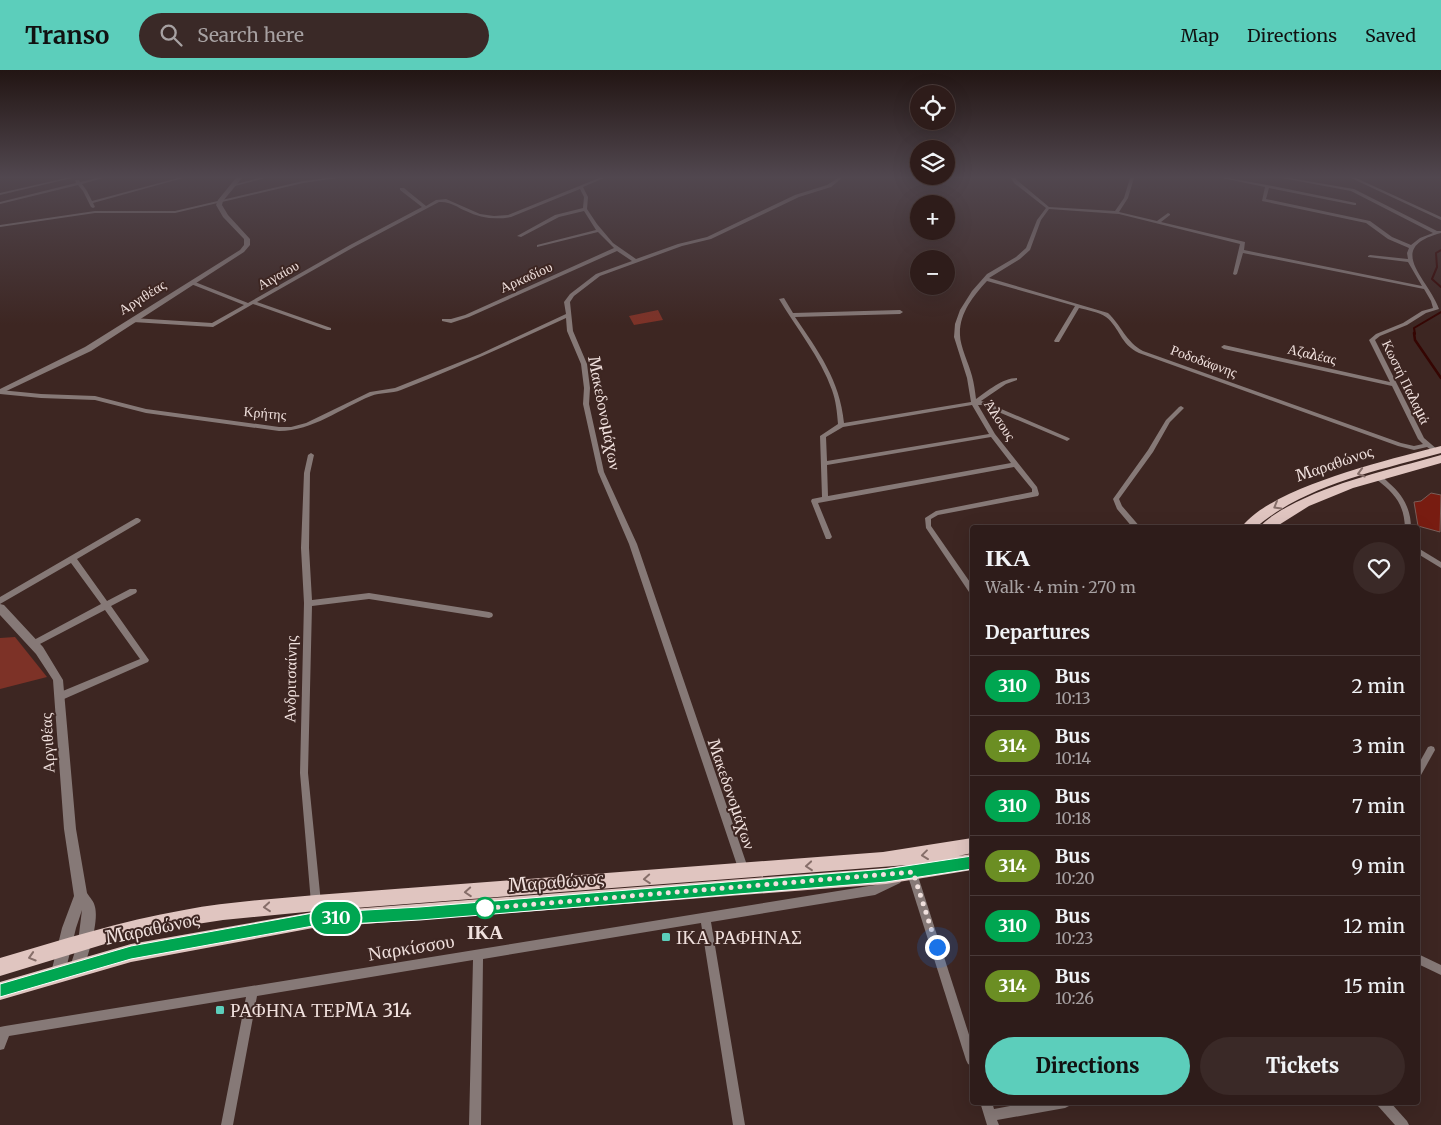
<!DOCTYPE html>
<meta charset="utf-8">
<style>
:root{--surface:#2e1c1a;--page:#3a2927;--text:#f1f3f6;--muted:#a7a1a2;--line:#493a39;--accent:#5ccebb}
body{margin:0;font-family:Merriweather,serif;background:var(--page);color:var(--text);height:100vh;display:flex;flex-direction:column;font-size:19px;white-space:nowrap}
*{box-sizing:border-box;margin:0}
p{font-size:16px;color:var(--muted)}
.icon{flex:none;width:28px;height:28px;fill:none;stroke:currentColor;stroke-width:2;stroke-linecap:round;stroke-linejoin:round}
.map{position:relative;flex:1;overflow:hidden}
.sheet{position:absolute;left:970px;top:455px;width:450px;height:580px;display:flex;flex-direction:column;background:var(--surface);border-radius:5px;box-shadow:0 5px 20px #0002,0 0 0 1px var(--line)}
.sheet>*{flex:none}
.badge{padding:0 10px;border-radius:16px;font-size:18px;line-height:32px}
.fabs{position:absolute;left:910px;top:15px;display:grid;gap:10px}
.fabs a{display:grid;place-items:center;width:45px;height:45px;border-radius:50%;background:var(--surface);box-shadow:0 5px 20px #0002,0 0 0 1px var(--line);font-size:25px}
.you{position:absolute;width:25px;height:25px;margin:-12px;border:4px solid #fff;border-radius:50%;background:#1a73e8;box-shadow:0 0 0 8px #1a73e833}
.map>.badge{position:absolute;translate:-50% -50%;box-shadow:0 0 0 2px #fff}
h2{padding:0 15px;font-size:19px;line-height:45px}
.round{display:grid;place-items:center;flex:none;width:52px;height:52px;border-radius:26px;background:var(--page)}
.overview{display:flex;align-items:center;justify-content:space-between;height:85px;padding:0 15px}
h1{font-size:24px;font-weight:800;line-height:38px}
.action{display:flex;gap:10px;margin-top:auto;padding:10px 15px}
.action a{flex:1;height:58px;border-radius:30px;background:var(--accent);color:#111;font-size:20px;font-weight:800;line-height:58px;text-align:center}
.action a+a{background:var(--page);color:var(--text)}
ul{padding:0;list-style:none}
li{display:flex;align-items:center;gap:15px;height:60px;padding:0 15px;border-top:1px solid var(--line)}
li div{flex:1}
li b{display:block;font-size:19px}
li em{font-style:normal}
li .badge{min-width:55px;font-weight:700;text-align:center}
header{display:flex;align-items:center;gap:30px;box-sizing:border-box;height:70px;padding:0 25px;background:var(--accent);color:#111}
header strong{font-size:24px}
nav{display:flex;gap:28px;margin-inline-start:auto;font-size:18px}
.search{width:350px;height:45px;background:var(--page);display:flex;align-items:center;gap:12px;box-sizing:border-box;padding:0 18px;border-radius:28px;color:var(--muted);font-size:19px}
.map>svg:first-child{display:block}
.green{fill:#7d3227}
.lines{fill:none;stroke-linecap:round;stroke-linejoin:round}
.stream-far1{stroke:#350502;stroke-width:2}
.stream{stroke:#350502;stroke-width:2.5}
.building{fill:#781c11;stroke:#795e59}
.minor{fill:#867977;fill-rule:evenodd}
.tertiary{fill:#867977;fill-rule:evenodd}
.primary{fill:#e0c5c0;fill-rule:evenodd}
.oneway{stroke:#866e69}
.line{fill:#00a651;stroke:#fff}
.walk{stroke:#f0e0dd;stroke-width:5;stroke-dasharray:0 9}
.stop-dot{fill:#fff;stroke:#00a651;stroke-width:2.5}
.poi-dot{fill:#5ccebb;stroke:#3d2622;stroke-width:2}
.labels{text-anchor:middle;stroke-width:4;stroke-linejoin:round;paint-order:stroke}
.far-street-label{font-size:14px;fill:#f0e0dd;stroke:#3d2622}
.street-label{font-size:16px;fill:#f0e0dd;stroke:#3d2622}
.near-street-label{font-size:19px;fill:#f0e0dd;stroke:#3d2622}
.near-stop-label{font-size:19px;font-weight:bold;fill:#f0e0dd;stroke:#3d2622}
.near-poi-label{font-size:19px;fill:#f0e0dd;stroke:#3d2622;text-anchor:start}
</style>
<header>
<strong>Transo</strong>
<div class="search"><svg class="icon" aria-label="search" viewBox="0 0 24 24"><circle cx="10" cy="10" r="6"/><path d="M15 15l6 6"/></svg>Search here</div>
<nav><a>Map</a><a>Directions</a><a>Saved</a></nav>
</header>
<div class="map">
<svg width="1441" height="1055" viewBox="0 0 1441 1055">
<rect width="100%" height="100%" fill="#3d2622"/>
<g class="green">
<polygon points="658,240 663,250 634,255 629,246"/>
<polygon points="15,567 47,607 0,619 0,568"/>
</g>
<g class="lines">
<g class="stream-far1">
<polyline points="1441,180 1436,183 1437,197 1432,209 1441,217"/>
<polyline points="1415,264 1414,258 1441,242"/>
</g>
<polyline class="stream" points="1414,263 1415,270 1441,308"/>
</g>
<polygon class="building" points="1431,423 1441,425 1440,462 1418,456 1414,432 1421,431"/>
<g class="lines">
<g class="minor">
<polygon points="66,108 72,108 0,125 0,123"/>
<polygon points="97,108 103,108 82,114 87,121 92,131 178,108 183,108 93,133 95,137 93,138 91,137 83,121 78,115 0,134 0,132 76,113 75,110 79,110 80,112"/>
<polygon points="259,108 265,108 231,117 229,116"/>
<polygon points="328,108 337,108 303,113 175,143 95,143 0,157 0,155 95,141 175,141 303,111"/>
<path d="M599,108H604L583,117L588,127L587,139L597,154L613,173L636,189L678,174L707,167L795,125L827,115L838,108H842L831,117L799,127L711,169L682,176L600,206L574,226L570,232L573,261L587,294L590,318L589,334L604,402L637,474L749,801L747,804L744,806L741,804L739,801L629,474L598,402L583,334L584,318L581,294L567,261L566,248C512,273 457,298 401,320C392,324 380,322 371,326C341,338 313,361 279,361L146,343L95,330L41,328L0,324V320L41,324L95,326L146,339L279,357H291L306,353L370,322L395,318L480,284L566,244L564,232L570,224L596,204L632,191L617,181L469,247L451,253L442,251V249H451L465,245L614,178L598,162L537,177V175L596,160L584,141L559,147L521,167L517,166L555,145L583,138L584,127L580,119L511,147C495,150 480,148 466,141C457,137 450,131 439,132L354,177L257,232L331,258V260H327L253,234L213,257L133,252L130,250L133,248L212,253L244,235L191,214V212H195L248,233L350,175L422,137L400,120V118H404L426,136L436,130L446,129L480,144L494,146L508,145Z"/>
<path d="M1011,108H1015L1018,111L1049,137L1115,141L1124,128L1130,108H1134L1128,128L1119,142L1157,151L1168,143L1170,144V145L1161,152L1245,172L1244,180L1422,216L1408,192L1368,187V186L1370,185L1408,189L1407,183L1409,178L1388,169L1366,153L1262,131L1265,117L1222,108H1228L1267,115L1356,133V135H1354L1269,118L1266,129L1370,151L1392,167L1411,175L1420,168L1433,163L1351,121L1282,108H1289L1354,119L1437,161H1441V163C1384,178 1428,208 1439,239L1426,243L1407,255L1380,266L1375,270L1424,368L1438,380V382H1434L1427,377L1414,380L1398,376L1139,283C1120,274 1120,258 1106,247C1099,242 1087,240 1079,238L1059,272H1055L1054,271L1075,236L987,211C973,226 959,244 960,265C960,276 969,294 972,306C974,313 975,321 976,329C988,321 1002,308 1017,308V310L1006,314L981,331L985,332L1069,368L1070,369L1067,371L1065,370L982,335H978L995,364L1037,417L1039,424L1038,426L938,445L931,449V456L972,515V523L969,522L926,458L925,448L936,441L1032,422V419L1014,397L818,433L832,467L830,469H826L811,431L812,429L822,427L820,366L838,354C837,342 836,331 832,320C820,287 797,259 779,229L784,228L793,243L900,240L903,242L900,244L795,247C818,281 840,310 844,353L971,332L967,308L954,267L955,254L960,240L972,221L987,204L1016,187L1026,178L1037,150L1046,138L1014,113ZM1049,139L1119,144L1240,174L1233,204L1235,205L1237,204L1243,183L1424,219L1431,231L1433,238L1422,241L1403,253L1376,264L1369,270L1390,312L1224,275L1221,277L1224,279L1392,316L1418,369L1423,374L1414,376L1401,373L1143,281C1126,272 1121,255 1108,243L989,208L1020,189L1030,180L1041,150ZM972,335L989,364L827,391L826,367L843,357ZM991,367L1011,393L828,426L827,395Z"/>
<polygon points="1351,108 1356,108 1441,147 1441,150"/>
<polygon points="1181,336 1184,338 1170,352 1153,382 1119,429 1122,436 1141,458 1133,458 1117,439 1113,429 1148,380 1166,350 1179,337"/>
<polygon points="311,383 314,385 310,403 309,478 312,530 369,523 489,542 492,543 493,545 492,547 489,548 369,529 312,536 308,703 321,833 319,836 316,838 313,836 311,833 300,703 304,533 301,478 304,403 308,385"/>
<path d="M1376,405C1381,405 1385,409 1389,413C1403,425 1411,439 1411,458H1405C1404,433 1394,423 1376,409L1375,407Z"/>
<polygon points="136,448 138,448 141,450 140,452 77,489 107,531 130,519 136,519 137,521 136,523 111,536 149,590 148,592 64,629 61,630 58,629 57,626 58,623 140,589 105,540 38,575 32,575 31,573 32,571 101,534 71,493 0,534 0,527"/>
<polygon points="1418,478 1441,492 1441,498 1418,484"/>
<polygon points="1431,676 1434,677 1435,680 1421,705 1418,706 1418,695 1428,677"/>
<polygon points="912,798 915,800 917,803 972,974 972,996 968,994 966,990 907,803 909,800"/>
<polygon points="897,805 900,807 902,810 900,813 875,825 711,852 745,1055 733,1055 701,853 483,889 481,1055 469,1055 473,890 257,926 233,1055 221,1055 246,927 9,966 4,979 0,980 0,957 5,956 875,815"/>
<polygon points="1418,884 1441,895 1441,905 1418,894"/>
<polygon points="980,1032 992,1032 994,1039 1032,1032 1071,1032 1069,1036 1065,1038 997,1050 999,1055 987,1055"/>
<polygon points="1376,1032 1390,1032 1407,1051 1409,1055 1395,1055 1378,1036"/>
</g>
<g class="tertiary">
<polygon points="236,108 242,108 223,131 222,135 228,145 250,169 250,175 244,182 91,281 0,324 0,319 85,277 240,180 244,175 244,169 223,147 216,135 218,130"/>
<path d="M0,534L4,535L43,577L63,610L76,759L87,823C90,828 94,831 95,837C99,852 88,887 82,902L77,904L72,902L70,897L78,872L82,840L76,858L65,903L63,908L58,910L53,908L51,903L62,858L74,826L64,759L53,610L36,584L0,545Z"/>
</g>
<g class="primary">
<path d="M1441,376V383C1377,401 1307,414 1255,458H1241C1270,417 1392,389 1441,376Z"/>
<path d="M1441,385V393L1353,418L1309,436L1274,458H1259C1266,449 1278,442 1287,437C1335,411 1389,400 1441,385Z"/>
<path d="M972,768V783L958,786L972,784V800L886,814L313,858L131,892L0,930V912L131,874L313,842L886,798L907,795L316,841L223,850L184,856L118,870L0,906V888C61,870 121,851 184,840C227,832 272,829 316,825L883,782Z"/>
</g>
</g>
<defs><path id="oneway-chevron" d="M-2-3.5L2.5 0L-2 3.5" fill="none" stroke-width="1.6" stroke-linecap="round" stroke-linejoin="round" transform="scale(1.25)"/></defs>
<g class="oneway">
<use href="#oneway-chevron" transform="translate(1361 403) rotate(164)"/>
<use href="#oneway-chevron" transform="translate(1277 436) rotate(150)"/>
<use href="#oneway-chevron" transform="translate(925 785) rotate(173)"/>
<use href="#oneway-chevron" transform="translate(809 796) rotate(175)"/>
<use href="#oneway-chevron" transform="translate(647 809) rotate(176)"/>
<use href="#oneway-chevron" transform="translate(468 822) rotate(176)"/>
<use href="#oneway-chevron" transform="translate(267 837) rotate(175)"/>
<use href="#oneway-chevron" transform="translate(32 887) rotate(163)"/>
</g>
<linearGradient id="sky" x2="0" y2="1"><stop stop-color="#221513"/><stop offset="0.42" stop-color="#51474f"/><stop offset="1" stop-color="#51474f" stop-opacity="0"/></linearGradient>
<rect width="1441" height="255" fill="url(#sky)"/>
<polygon class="line" points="972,786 977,788 979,792 977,797 972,799 886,812 420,850 313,856 131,889 0,927 0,914 131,876 313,843 420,837 886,799"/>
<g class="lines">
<polyline class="walk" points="485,838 478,839 913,802 937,877"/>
</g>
<circle class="stop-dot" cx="485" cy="838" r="10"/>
<g class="poi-dot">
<rect x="661" y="862" width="10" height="10" rx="2.5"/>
<rect x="215" y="935" width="10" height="10" rx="2.5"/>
</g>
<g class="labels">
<g class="far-street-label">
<text transform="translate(278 205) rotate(-29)" y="5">Αιγαίου</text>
<text transform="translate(526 207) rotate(-24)" y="5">Αρκαδίου</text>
<text transform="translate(142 227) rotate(-32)" y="5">Αργιθέας</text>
<text transform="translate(1312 284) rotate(13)" y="5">Αζαλέας</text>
<text transform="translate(1204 291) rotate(20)" y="5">Ροδοδάφνης</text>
<text transform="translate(1406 312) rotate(64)" y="5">Κωστή Παλαμά</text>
<text transform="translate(265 343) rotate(5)" y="5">Κρήτης</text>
<text transform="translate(1000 350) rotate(57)" y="5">Άλσους</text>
</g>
<g class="street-label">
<text transform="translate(605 343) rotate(79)" y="6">Μακεδονομάχων</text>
<text transform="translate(1334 393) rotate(-19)" y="6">Μαραθώνος</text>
<text transform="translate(290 609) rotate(-89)" y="6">Ανδριτσαίνης</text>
<text transform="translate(47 673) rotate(-93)" y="6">Αργιθέας</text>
<text transform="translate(732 724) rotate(71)" y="6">Μακεδονομάχων</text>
</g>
<g class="near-street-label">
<text transform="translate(556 811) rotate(-5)" y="7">Μαραθώνος</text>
<text transform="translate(152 858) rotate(-12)" y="7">Μαραθώνος</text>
<text transform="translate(411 877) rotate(-9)" y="7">Ναρκίσσου</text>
</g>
<g class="near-stop-label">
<text x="485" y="869">ΙΚΑ</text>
</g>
<g class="near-poi-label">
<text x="676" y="874">ΙΚΑ ΡΑΦΗΝΑΣ</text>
<text x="230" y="947">ΡΑΦΗΝΑ ΤΕΡΜΑ 314</text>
</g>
</g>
</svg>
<div class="fabs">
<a><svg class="icon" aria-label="locate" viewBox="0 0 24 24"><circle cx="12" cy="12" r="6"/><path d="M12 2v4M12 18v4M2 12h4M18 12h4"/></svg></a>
<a><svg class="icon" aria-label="layers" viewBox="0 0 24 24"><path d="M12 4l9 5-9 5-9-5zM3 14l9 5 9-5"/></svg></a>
<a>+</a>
<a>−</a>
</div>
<div class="you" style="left:937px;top:877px"></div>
<b class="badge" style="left:336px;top:848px;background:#00a651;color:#fff">310</b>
<section class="sheet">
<div class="overview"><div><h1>ΙΚΑ</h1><p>Walk · 4 min · 270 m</p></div><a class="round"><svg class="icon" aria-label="heart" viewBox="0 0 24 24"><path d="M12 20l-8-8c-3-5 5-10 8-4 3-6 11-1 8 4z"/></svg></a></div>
<h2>Departures</h2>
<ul>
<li><span class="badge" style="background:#00a651;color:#fff">310</span><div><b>Bus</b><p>10:13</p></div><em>2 min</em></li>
<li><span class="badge" style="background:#6b8e23;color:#fff">314</span><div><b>Bus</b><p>10:14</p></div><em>3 min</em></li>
<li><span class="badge" style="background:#00a651;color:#fff">310</span><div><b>Bus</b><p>10:18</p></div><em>7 min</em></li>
<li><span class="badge" style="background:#6b8e23;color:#fff">314</span><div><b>Bus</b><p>10:20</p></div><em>9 min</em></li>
<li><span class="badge" style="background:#00a651;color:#fff">310</span><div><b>Bus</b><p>10:23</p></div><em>12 min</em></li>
<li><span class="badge" style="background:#6b8e23;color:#fff">314</span><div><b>Bus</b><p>10:26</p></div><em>15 min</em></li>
</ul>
<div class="action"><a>Directions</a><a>Tickets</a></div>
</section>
</div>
